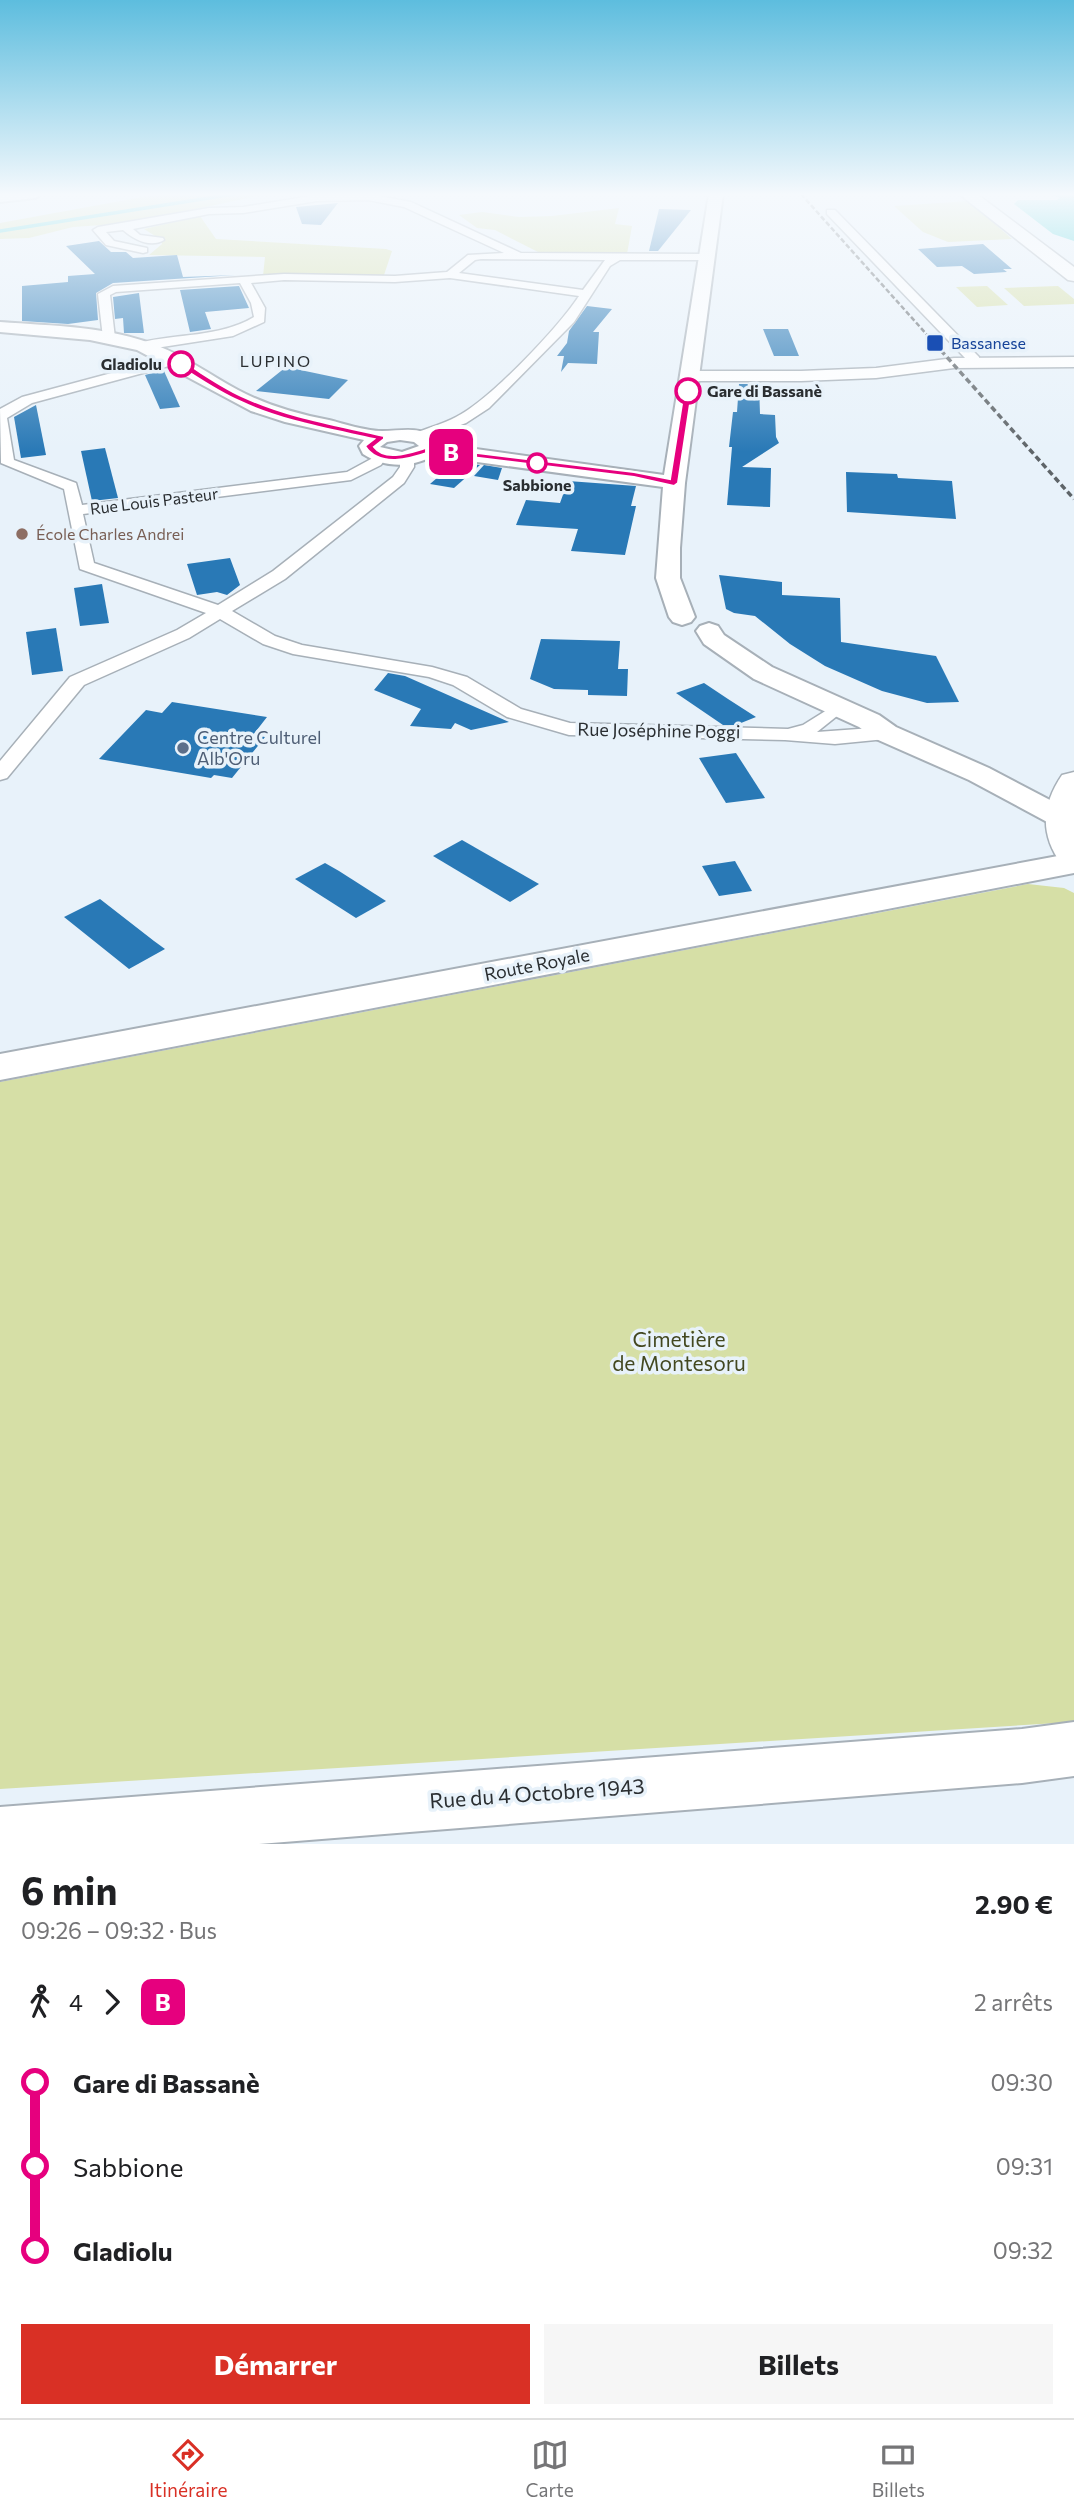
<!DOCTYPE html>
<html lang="fr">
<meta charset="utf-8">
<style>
:root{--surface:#fff;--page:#f6f6f6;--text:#202124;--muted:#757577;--line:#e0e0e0;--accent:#d93025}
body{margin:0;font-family:Commissioner,sans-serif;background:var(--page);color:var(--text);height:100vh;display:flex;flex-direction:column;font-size:26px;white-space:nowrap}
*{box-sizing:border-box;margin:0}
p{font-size:23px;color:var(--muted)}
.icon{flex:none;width:38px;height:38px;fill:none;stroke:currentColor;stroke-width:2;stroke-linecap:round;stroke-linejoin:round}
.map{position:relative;height:1844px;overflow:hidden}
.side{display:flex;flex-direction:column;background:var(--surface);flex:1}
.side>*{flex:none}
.badge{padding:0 14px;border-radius:10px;font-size:24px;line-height:46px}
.map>.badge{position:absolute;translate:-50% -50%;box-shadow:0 0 0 4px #fff}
.legs{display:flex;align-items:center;gap:10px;height:77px;padding:0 21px;font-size:23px}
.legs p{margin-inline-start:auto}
.overview{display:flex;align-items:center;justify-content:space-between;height:119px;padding:0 21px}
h1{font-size:38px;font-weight:700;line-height:52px}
.primary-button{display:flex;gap:14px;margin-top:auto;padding:14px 21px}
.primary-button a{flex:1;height:80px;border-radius:0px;background:var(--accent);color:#fff;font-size:28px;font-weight:700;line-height:80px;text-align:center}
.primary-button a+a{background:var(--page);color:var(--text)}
ul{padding:0 21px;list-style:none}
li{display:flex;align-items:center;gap:24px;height:84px;font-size:26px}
li i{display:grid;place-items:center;width:10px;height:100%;margin:0 9px;background:currentColor}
li i::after{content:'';width:18px;height:18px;margin:-9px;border:5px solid;border-radius:50%;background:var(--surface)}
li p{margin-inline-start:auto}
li:first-child i{background:linear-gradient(#0000 50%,currentColor 0)}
li:last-child i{background:linear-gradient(currentColor 50%,#0000 0)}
.menu{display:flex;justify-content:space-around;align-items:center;height:98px;border-top:2px solid var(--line);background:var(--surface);font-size:19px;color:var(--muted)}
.menu a{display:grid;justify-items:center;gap:4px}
.menu .selected{color:var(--accent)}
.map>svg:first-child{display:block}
.green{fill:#d6dfa6}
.water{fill:#2ecbcf}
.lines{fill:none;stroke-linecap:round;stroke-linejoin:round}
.stream{stroke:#2ecbcf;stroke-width:3.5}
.building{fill:#2979b6}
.minor-casing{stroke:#a7b0b8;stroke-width:3}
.tertiary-casing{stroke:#a7b0b8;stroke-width:3}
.secondary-casing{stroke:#a7b0b8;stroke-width:4}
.primary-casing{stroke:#a7b0b8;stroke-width:3}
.minor{fill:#fff;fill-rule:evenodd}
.tertiary{fill:#fff;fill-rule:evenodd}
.secondary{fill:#fff;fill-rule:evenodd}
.primary{fill:#fff;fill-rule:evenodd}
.rail-far1{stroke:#5e6468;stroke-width:2.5;stroke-dasharray:5 2.5;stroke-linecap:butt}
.rail{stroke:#5e6468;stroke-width:3.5;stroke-dasharray:6 3.5;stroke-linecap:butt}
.line-1{fill:#e6007e;stroke:#fff;stroke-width:2}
.transit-dot{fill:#1a4fb4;stroke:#e8f2fa;stroke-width:2.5}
.stop-1-dot{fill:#fff;stroke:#e6007e;stroke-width:3.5}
.education-dot{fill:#8d6e63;stroke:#e8f2fa;stroke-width:2.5}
.service-dot{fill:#5c6f8a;stroke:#e8f2fa;stroke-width:2.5}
.labels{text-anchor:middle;stroke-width:7;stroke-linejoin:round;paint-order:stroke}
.far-transit-label{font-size:16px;fill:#164399;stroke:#e8f2fa;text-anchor:start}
.far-neighbourhood-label{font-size:16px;letter-spacing:2px;fill:#2a2e31;stroke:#e8f2fa}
.far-stop-label{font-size:16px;font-weight:bold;fill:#2a2e31;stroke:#e8f2fa;text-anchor:end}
.far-street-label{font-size:16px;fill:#2a2e31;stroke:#e8f2fa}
.far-education-label{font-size:16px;fill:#785e54;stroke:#e8f2fa;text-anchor:start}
.street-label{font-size:18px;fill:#2a2e31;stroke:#e8f2fa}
.service-label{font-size:18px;fill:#4e5e75;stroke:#e8f2fa;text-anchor:start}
.near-park-label{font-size:21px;fill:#434820;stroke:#e8f2fa}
.near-street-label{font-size:21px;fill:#2a2e31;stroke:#e8f2fa}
</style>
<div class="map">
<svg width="1074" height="1844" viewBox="0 0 1074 1844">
<rect width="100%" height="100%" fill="#e8f2fa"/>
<g class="green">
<polygon points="159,194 267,194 131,223 73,227 29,238 0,239 0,223"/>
<polygon points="969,201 1012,239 948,242 923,232 894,206"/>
<polygon points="619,208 615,224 632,226 627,254 540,253 495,230 477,228 459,215 482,212 519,217 552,216"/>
<polygon points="200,216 216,239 386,249 392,251 384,275 263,276 265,257 149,255 162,244 160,239 144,229"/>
<polygon points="987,286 1008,305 977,307 956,287"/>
<polygon points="1058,286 1074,299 1074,304 1024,306 1004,288"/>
<polygon points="1028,884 1064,888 1074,893 1074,1722 0,1789 0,1082"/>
</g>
<polygon class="water" points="1008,194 1074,194 1074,241 1053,234 1014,204 1018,200 1057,200 1060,198 1048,194"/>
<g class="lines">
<polyline class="stream" points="0,231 234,194"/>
</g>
<g class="building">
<polygon points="338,203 321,225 302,224 296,207"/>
<polygon points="659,209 691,210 658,251 649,251"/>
<polygon points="99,241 111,252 126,252 133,258 177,255 183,277 236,275 113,283 96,293 98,320 68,324 22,321 22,286 68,282 68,276 95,274 66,246"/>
<polygon points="983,244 1012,269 1003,269 1007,272 974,274 962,266 937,267 918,249"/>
<polygon points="239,286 249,308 205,312 211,329 190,332 180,290"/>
<polygon points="139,293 144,333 124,333 123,318 115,319 113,297"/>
<polygon points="587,306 612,309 593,332 599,332 597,364 568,363 561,372 564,356 557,356 567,343 569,331"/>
<polygon points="763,329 788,329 799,356 774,356"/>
<polygon points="286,367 348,380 329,399 256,391"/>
<polygon points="160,371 164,371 180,407 160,409 145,375"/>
<polygon points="739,384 759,384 760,414 775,415 776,437 779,443 742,467 771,468 770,507 727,505 732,447 729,447 733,412 737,412"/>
<polygon points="36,405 46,455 21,458 14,417"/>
<polygon points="105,448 118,498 92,501 81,451"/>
<polygon points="472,464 480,465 454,488 430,484 445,471"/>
<polygon points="484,465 502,468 498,480 474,476"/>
<polygon points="846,472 897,474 898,478 952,481 956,519 847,512"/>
<polygon points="568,481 636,486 631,506 636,506 625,555 571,551 578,529 516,525 526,500 560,503"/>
<polygon points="230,558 240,585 227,595 217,592 197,595 187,564"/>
<polygon points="719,575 782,582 782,595 840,598 841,642 936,656 959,702 927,703 882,691 825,666 790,644 755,616 734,613 726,609"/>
<polygon points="102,584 109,623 80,626 74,588"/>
<polygon points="56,628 63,671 32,675 26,632"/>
<polygon points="541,639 620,641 618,669 628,669 627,696 588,695 588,690 554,689 530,679"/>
<polygon points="388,673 405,676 509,722 471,730 455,723 451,729 410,726 421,709 374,690"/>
<polygon points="704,683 728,699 756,717 736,725 723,725 676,693"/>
<polygon points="172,702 267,717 253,735 265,737 232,778 214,775 211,778 99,759 146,710 162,713"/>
<polygon points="736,753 765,798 726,803 699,758"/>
<polygon points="462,840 539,884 510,902 433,856"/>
<polygon points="735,861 752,891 719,896 702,866"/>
<polygon points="325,863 339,871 386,901 356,918 295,879"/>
<polygon points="100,899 154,941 165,949 129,969 64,917"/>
</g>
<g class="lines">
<g class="minor-casing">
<g id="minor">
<path d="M368,194L411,202L521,253L708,254L713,257L708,260H620L610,266L574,322L489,408L466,423L420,440L413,436L415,433C428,428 443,424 456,417C489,401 558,328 579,296L450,278L395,282L284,280L251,283L265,308L264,322L233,336L143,350L139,349V343C177,333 219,338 254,317L251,303L240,283L116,292L110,295L115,338L109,342L103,338L98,294L113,286L284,274L395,276L447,272L468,255L504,253L404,207L368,200L317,201L243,213L209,214L133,229L140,235L163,238L164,240C151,248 134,240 123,230L106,232L114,241L147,248V252L143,253L106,245L93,230L98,227L209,208L243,207L317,195ZM481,259L605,260L583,290L459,273L475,260Z"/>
<polygon points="827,210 835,210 979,357 979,363 966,365 966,359 827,214"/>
<polygon points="175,356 180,357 180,363 32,403 7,418 14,460 76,483 82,505 347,472 371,459 375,453 380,452 387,456 381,465 351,480 83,514 94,563 218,605 273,571 393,477 400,467 400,458 407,454 414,458 414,467 404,483 285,579 232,611 275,636 302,645 432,667 467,677 521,709 570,723 788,729 803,725 827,710 837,716 817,732 886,727 896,733 886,739 835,744 785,740 569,735 507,717 453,685 429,677 293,654 263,644 220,619 189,638 84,685 7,778 0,780 0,761 70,677 177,630 206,613 80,569 64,489 1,463 0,409 22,397"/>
</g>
</g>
<g class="tertiary-casing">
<polygon id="tertiary" points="1074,357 1074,367 954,368 876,378 801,381 690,381 681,376 690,371 801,371 876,368 954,358"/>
</g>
<g class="secondary-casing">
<g id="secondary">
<polygon points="0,194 42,194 35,198 0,202"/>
<path d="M709,194H723L685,483L680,548V578L695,617L691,622L682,625L673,622L669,617L656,578L663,487L433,456C411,468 384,468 363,454L359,446L364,440L285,422L251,411L137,350L90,340L0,332V322C53,326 109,326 158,346C187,357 211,376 238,390C266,405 297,414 329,420C345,424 365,431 382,431C405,431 423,424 440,444L664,475ZM400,440L414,442L419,446L402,452L380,447L387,442Z"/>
<polygon points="709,623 718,626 724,635 772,667 879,715 896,727 989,768 1071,811 1074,819 1071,823 1060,826 1049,823 969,780 876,739 859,727 754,679 704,644 696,631 700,626"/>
<polygon points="1074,853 1074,873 0,1080 0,1054"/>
<polygon points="1074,1722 1074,1776 1022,1783 259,1844 0,1844 0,1807 1022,1729"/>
</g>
</g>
<g class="primary-casing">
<g id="primary">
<polygon points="959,194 977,194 1074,267 1074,281 1068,280"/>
<path d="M1074,772V868L1062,865C1040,835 1041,806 1062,775Z"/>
</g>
</g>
<use href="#minor" class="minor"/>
<use href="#tertiary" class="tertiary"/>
<use href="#secondary" class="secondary"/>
<use href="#primary" class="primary"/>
<polyline class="rail-far1" points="801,194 929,337"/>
<polyline class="rail" points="928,336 1074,499"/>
</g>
<linearGradient id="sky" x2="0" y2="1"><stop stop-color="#5dbdde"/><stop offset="0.43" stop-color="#f5f9fd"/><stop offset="1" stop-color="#f5f9fd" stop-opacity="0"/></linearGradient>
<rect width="1074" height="452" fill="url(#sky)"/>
<path class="line-1" d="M179,362H184C204,374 224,389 246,398C290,418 337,425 384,436V439L374,447C386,463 414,451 429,447L634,472L670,479L684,391L688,389L692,391L678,483L674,486L634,477L430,452C410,459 379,468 365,446L374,439C329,429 281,421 239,401C218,392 198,378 179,366Z"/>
<rect class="transit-dot" x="926" y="334" width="18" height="18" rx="3.5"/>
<g class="stop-1-dot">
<circle cx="181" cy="364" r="12"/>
<circle cx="688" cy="391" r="12"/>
<circle cx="537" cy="463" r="9"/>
</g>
<circle class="education-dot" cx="22" cy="534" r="7"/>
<circle class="service-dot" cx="183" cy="748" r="7"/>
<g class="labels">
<g class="far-transit-label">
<text x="951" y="349">Bassanese</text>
</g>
<g class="far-neighbourhood-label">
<text x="276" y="367">LUPINO</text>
</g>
<g class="far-stop-label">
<text x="162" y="370">Gladiolu</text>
<text x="707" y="397" text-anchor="start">Gare di Bassanè</text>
<text x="537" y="491" text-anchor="middle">Sabbione</text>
</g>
<g class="far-street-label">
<text transform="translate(154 501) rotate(-7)" y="6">Rue Louis Pasteur</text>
</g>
<g class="far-education-label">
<text x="36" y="540">École Charles Andrei</text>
</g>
<g class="street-label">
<text transform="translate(659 731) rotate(1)" y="6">Rue Joséphine Poggi</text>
<text transform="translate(537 965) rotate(-11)" y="6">Route Royale</text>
</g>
<g class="service-label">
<text x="197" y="744">Centre Culturel<tspan x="197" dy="21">Alb'Oru</tspan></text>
</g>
<g class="near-park-label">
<text x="679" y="1347">Cimetière<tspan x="679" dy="24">de Montesoru</tspan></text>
</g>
<g class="near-street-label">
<text transform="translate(537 1794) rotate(-4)" y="7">Rue du 4 Octobre 1943</text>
</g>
</g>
</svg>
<b class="badge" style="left:451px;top:452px;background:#e6007e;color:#fff">B</b>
</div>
<section class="side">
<div class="overview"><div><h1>6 min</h1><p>09:26 – 09:32 · Bus</p></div><b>2.90 €</b></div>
<div class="legs"><svg class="icon" aria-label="walk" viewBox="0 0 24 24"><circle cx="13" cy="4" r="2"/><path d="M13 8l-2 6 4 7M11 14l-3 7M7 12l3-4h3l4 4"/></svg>4<svg class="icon" aria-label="forward" viewBox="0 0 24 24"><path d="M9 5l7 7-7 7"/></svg><b class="badge" style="background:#e6007e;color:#fff">B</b><p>2 arrêts</p></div>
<ul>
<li><i style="color:#e6007e"></i><b>Gare di Bassanè</b><p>09:30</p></li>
<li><i style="color:#e6007e"></i><span>Sabbione</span><p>09:31</p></li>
<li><i style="color:#e6007e"></i><b>Gladiolu</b><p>09:32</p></li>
</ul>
<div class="primary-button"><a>Démarrer</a><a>Billets</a></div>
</section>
<nav class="menu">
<a class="selected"><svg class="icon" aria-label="directions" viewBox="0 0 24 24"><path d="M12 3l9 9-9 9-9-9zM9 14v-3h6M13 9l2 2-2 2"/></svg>Itinéraire</a>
<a><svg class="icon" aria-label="map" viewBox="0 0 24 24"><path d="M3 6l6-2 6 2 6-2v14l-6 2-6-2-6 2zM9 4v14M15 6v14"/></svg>Carte</a>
<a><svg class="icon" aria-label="tickets" viewBox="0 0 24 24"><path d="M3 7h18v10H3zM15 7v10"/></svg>Billets</a>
</nav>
